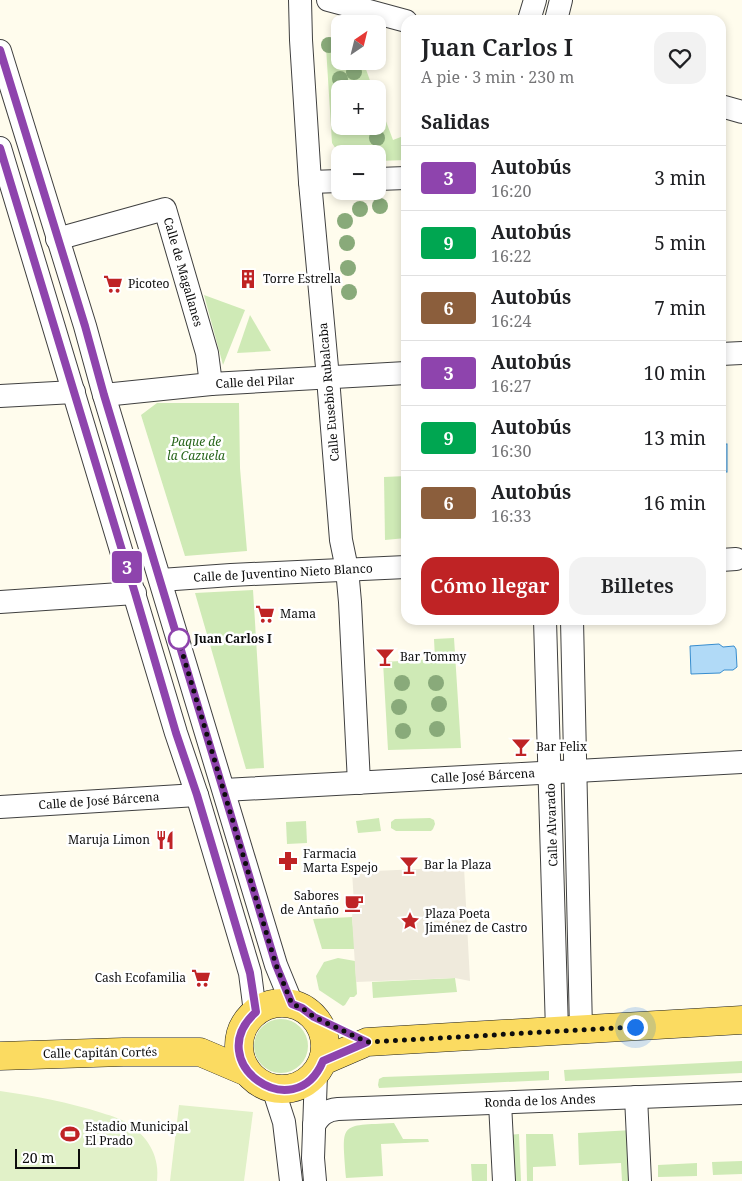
<!DOCTYPE html>
<html lang="es">
<meta charset="utf-8">
<style>
:root{--surface:#fff;--page:#f2f2f2;--text:#202124;--muted:#757577;--line:#e0e0e0;--accent:#bf2325}
body{margin:0;font-family:"Noto Serif",serif;background:var(--page);color:var(--text);height:100vh;display:flex;flex-direction:column;font-size:19px;white-space:nowrap}
*{box-sizing:border-box;margin:0}
p{font-size:16px;color:var(--muted)}
.icon{flex:none;width:28px;height:28px;fill:none;stroke:currentColor;stroke-width:2;stroke-linecap:round;stroke-linejoin:round}
.map{position:relative;flex:1;overflow:hidden}
.panel{position:absolute;left:401px;top:15px;width:325px;height:610px;display:flex;flex-direction:column;background:var(--surface);border-radius:15px;box-shadow:0 2px 8px #0003}
.panel>*{flex:none}
.badge{padding:0 10px;border-radius:4px;font-size:18px;line-height:32px}
.needle{width:32px;rotate:35deg}
.controls{position:absolute;left:331px;top:15px;display:grid;gap:10px}
.controls a{display:grid;place-items:center;width:55px;height:55px;border-radius:10px;background:var(--surface);box-shadow:0 2px 8px #0003;font-size:25px}
.scale{position:absolute;left:15px;bottom:12px;width:65px;box-sizing:border-box;padding-left:5px;border:2px solid #0d0d0d;border-top:0;font-size:14px;line-height:18px;white-space:nowrap;color:#0d0d0d;-webkit-text-stroke:4px #fff;paint-order:stroke}
.you{position:absolute;width:25px;height:25px;margin:-12px;border:4px solid #fff;border-radius:50%;background:#1a73e8;box-shadow:0 0 0 8px #1a73e833}
.map>.badge{position:absolute;translate:-50% -50%;box-shadow:0 0 0 2px #fff}
h2{padding:0 20px;font-size:19px;line-height:45px}
.round{display:grid;place-items:center;flex:none;width:52px;height:52px;border-radius:15px;background:var(--page)}
.overview{display:flex;align-items:center;justify-content:space-between;height:85px;padding:0 20px}
h1{font-size:24px;font-weight:600;line-height:38px}
.button{display:flex;gap:10px;margin-top:auto;padding:10px 20px}
.button a{flex:1;height:58px;border-radius:15px;background:var(--accent);color:#fff;font-size:20px;font-weight:600;line-height:58px;text-align:center}
.button a+a{background:var(--page);color:var(--text)}
ul{padding:0;list-style:none}
li{display:flex;align-items:center;gap:15px;height:65px;padding:0 20px;border-top:1px solid var(--line)}
li div{flex:1}
li b{display:block;font-size:19px}
li em{font-style:normal}
li .badge{min-width:55px;font-weight:700;text-align:center}
.map>svg:first-child{display:block}
.green{fill:#cfeab6}
.pitch{fill:#e1f1c8}
.plaza{fill:#efeadc}
.water{fill:#b1daf7;stroke:#378dcf}
.lines{fill:none;stroke-linecap:round;stroke-linejoin:round}
.minor-casing{stroke:#404040;stroke-width:24}
.major-casing{stroke:#1e1e1e;stroke-width:29}
.minor{stroke:#fff;stroke-width:22}
.major{stroke:#fbdb61;stroke-width:28}
.tree{fill:#89aa7a}
.line-casing{stroke:#fff;stroke-width:11}
.line{stroke:#8e44ad;stroke-width:8}
.walk{stroke:#0d0d0d;stroke-width:5;stroke-dasharray:0 9}
.stop-dot{fill:#fff;stroke:#8e44ad;stroke-width:2.5}
.labels{text-anchor:middle;stroke-width:5;stroke-linejoin:round;paint-order:stroke}
.street-label{font-size:12px;fill:#0d0d0d;stroke:#fff}
.poi-label{font-size:12px;fill:#0d0d0d;stroke:#fff;text-anchor:start}
.park-label{font-size:12px;font-style:italic;fill:#29661c;stroke:#fff}
.stop-label{font-size:12px;font-weight:bold;fill:#0d0d0d;stroke:#fff;text-anchor:start}
</style>
<div class="map">
<svg width="742" height="1181" viewBox="0 0 742 1181">
<rect width="100%" height="100%" fill="#fffced"/>
<g class="green">
<polygon points="333,36 340,38 340,61 363,61 373,89 340,89 340,126 378,126 378,100 393,140 406,135 406,160 378,161 378,154 340,155 332,143 326,47 327,39"/>
<polygon points="204,295 245,310 223,365"/>
<polygon points="250,315 271,351 237,353"/>
<polygon points="157,403 239,403 240,468 247,551 185,556 141,415"/>
<polygon points="406,476 406,538 385,540 384,477"/>
<polygon points="253,590 264,768 246,769 195,593"/>
<polygon points="454,638 461,748 388,750 383,662 435,659 434,639"/>
<polygon points="379,818 381,831 358,833 356,821"/>
<polygon points="430,818 434,820 435,824 433,829 431,831 396,831 391,828 391,822 395,819"/>
<polygon points="306,821 307,843 287,844 286,822"/>
<polygon points="352,917 355,949 322,949 313,919"/>
<polygon points="338,958 355,961 357,994 354,997 350,997 345,1005 343,1006 319,990 316,976 324,962"/>
<polygon points="455,978 457,992 373,998 372,982"/>
<circle cx="281" cy="1046" r="27"/>
<polygon points="742,1061 742,1073 565,1081 564,1070"/>
<polygon points="549,1071 549,1080 379,1088 378,1085 379,1079 383,1077"/>
<path d="M394,1123L403,1139H428L429,1142L381,1144L383,1176L346,1178C342,1121 338,1126 394,1123Z"/>
<polygon points="633,1130 635,1181 622,1181 621,1163 579,1165 578,1133"/>
<polygon points="519,1134 521,1181 510,1181 508,1135"/>
<polygon points="526,1134 553,1134 556,1166 533,1167 533,1181 527,1181"/>
<polygon points="742,1161 742,1174 713,1175 712,1162"/>
<polygon points="697,1163 697,1176 658,1177 658,1165"/>
<polygon points="471,1164 487,1164 487,1181 472,1181"/>
</g>
<g class="pitch">
<path d="M0,1091C35,1096 68,1102 102,1113C112,1116 122,1119 130,1125C149,1138 160,1158 157,1181H0Z"/>
<polygon points="179,1105 253,1112 244,1181 170,1181"/>
</g>
<polygon class="plaza" points="464,867 470,981 455,978 356,982 352,917 354,903 352,872"/>
<g class="water">
<rect x="721" y="444" width="6" height="28"/>
<polygon points="719,644 723,647 734,646 736,649 737,667 733,670 724,670 720,673 691,674 690,646"/>
</g>
<g class="lines">
<g class="minor-casing">
<g id="minor">
<polyline points="300,0 301,40 310,182 328,378 341,540 347,569 350,602 359,783"/>
<polyline points="328,0 406,21"/>
<polyline points="529,20 535,0"/>
<polyline points="556,20 561,0"/>
<polyline points="0,51 85,326 104,395 276,965 292,1004"/>
<polyline points="721,106 742,112"/>
<polyline points="0,148 176,733 197,795 250,973 255,1012"/>
<polyline points="378,179 406,178"/>
<polyline points="310,182 340,181"/>
<polyline points="57,239 165,209 207,353 211,384"/>
<polyline points="721,354 742,353"/>
<polyline points="104,395 211,384 406,373"/>
<polyline points="0,396 74,392"/>
<polyline points="721,560 736,559"/>
<polyline points="161,580 231,575 406,567"/>
<polyline points="0,602 135,593"/>
<polyline points="545,620 557,1031"/>
<polyline points="572,620 581,1030"/>
<polyline points="224,790 742,762"/>
<polyline points="0,807 197,795"/>
<polyline points="273,1088 284,1122 291,1181"/>
<polyline points="636,1097 640,1181"/>
<polyline points="500,1103 504,1181"/>
<path d="M314,1125C320,1115 326,1110 338,1109L742,1093"/>
<polyline points="315,1181 313,1158 316,1074"/>
</g>
</g>
<g class="major-casing">
<g id="major">
<circle cx="282" cy="1046" r="43"/>
<polyline points="0,1056 123,1052 200,1052 247,1072"/>
<polyline points="323,1061 367,1042 742,1020"/>
</g>
</g>
<use href="#minor" class="minor"/>
<use href="#major" class="major"/>
</g>
<g class="tree">
<circle cx="329" cy="45" r="8"/>
<circle cx="354" cy="72" r="8"/>
<circle cx="340" cy="79" r="8"/>
<circle cx="377" cy="138" r="8"/>
<circle cx="380" cy="206" r="8"/>
<circle cx="360" cy="209" r="8"/>
<circle cx="345" cy="221" r="8"/>
<circle cx="347" cy="243" r="8"/>
<circle cx="348" cy="268" r="8"/>
<circle cx="349" cy="292" r="8"/>
<circle cx="402" cy="683" r="8"/>
<circle cx="436" cy="683" r="8"/>
<circle cx="439" cy="704" r="8"/>
<circle cx="399" cy="707" r="8"/>
<circle cx="437" cy="729" r="8"/>
<circle cx="403" cy="731" r="8"/>
</g>
<g class="lines">
<g class="line-casing">
<path id="line" d="M0,50L85,326L104,395L276,965L292,1004L302,1008L314,1017L367,1042L323,1061C295,1129 200,1062 256,1012L250,973L197,795L176,733L135,593L0,148"/>
</g>
<use href="#line" class="line"/>
<polyline class="walk" points="179,639 177,635 276,965 292,1004 302,1008 314,1017 367,1042 635,1027"/>
</g>
<defs>
<g id="building-bare" transform="scale(1.5)"><path d="M-4-6H4V6H1V3H-1V6H-4ZM-2.5-4.3h1.7v1.8h-1.7ZM.8-4.3h1.7v1.8H.8ZM-2.5-1h1.7V.8h-1.7ZM.8-1h1.7V.8H.8Z" fill="#bf2325" stroke="#fff" stroke-width="2.5" paint-order="stroke"/></g>
<g id="supermarket-bare" transform="scale(1.5)"><path d="M-6-5.5h2.5l.6 2H6L4.5 2H-2.5L-4.4-4H-6ZM-1.5 3.2a1.3 1.3 0 1 0 .1 0ZM3 3.2a1.3 1.3 0 1 0 .1 0Z" fill="#bf2325" stroke="#fff" stroke-width="2.5" paint-order="stroke"/></g>
<g id="bar-bare" transform="scale(1.5)"><path d="M-6-5H6L.8 .8V4.5H3.5V6h-7V4.5H-.8V.8Z" fill="#bf2325" stroke="#fff" stroke-width="2.5" paint-order="stroke"/></g>
<g id="restaurant-bare" transform="scale(1.5)"><path d="M-5-6h1v4h1v-4h1v4h1v-4h1v5L-1.5 .5V6h-2V.5L-5-1ZM5-6V6H3V1.5H1.5Q1.5-4 5-6Z" fill="#bf2325" stroke="#fff" stroke-width="2.5" paint-order="stroke"/></g>
<g id="pharmacy-bare" transform="scale(1.5)"><path d="M-2-6h4v4h4v4h-4v4h-4v-4h-4v-4h4Z" fill="#bf2325" stroke="#fff" stroke-width="2.5" paint-order="stroke"/></g>
<g id="cafe-bare" transform="scale(1.5)"><path d="M-5.5-4.5H6V0H3Q3 3.5 0 3.5H-2.5Q-5.5 3.5-5.5 0ZM3-3.2v2h1.7v-2ZM-6 4.5H4V6H-6Z" fill="#bf2325" stroke="#fff" stroke-width="2.5" paint-order="stroke"/></g>
<g id="sight-bare" transform="scale(1.5)"><path d="M0-6L1.8-2.2L6-1.7L2.9 1.2L3.7 5.4L0 3.3L-3.7 5.4L-2.9 1.2L-6-1.7L-1.8-2.2Z" fill="#bf2325" stroke="#fff" stroke-width="2.5" paint-order="stroke"/></g>
<g id="stadium-bare" transform="scale(1.5)"><path d="M0-5a6.5 5 0 1 0 0 10a6.5 5 0 1 0 0-10ZM-3.5-1.8h7v3.6h-7Z" fill="#bf2325" stroke="#fff" stroke-width="2.5" paint-order="stroke"/></g>
</defs>
<g fill-rule="evenodd">
<use href="#building-bare" x="248" y="279"/>
<use href="#supermarket-bare" x="113" y="284"/>
<use href="#supermarket-bare" x="265" y="614"/>
<use href="#bar-bare" x="385" y="657"/>
<use href="#bar-bare" x="521" y="747"/>
<use href="#restaurant-bare" x="165" y="840"/>
<use href="#pharmacy-bare" x="288" y="861"/>
<use href="#bar-bare" x="409" y="865"/>
<use href="#cafe-bare" x="354" y="903"/>
<use href="#sight-bare" x="410" y="921"/>
<use href="#supermarket-bare" x="201" y="978"/>
<use href="#stadium-bare" x="70" y="1134"/>
</g>
<circle class="stop-dot" cx="179" cy="639" r="10"/>
<g class="labels">
<g class="street-label">
<text transform="translate(183 272) rotate(74)" y="4">Calle de Magallanes</text>
<text transform="translate(255 382) rotate(-3)" y="4">Calle del Pilar</text>
<text transform="translate(329 392) rotate(-95)" y="4">Calle Eusebio Rubalcaba</text>
<text transform="translate(283 573) rotate(-3)" y="4">Calle de Juventino Nieto Blanco</text>
<text transform="translate(483 776) rotate(-3)" y="4">Calle José Bárcena</text>
<text transform="translate(99 801) rotate(-4)" y="4">Calle de José Bárcena</text>
<text transform="translate(552 825) rotate(-92)" y="4">Calle Alvarado</text>
<text transform="translate(100 1053) rotate(-1)" y="4">Calle Capitán Cortés</text>
<text transform="translate(540 1101) rotate(-2)" y="4">Ronda de los Andes</text>
</g>
<g class="poi-label">
<text x="263" y="283">Torre Estrella</text>
<text x="128" y="288">Picoteo</text>
<text x="280" y="618">Mama</text>
<text x="400" y="661">Bar Tommy</text>
<text x="536" y="751">Bar Felix</text>
<text x="150" y="844" text-anchor="end">Maruja Limon</text>
<text x="303" y="858">Farmacia<tspan x="303" dy="14">Marta Espejo</tspan></text>
<text x="424" y="869">Bar la Plaza</text>
<text x="339" y="900" text-anchor="end">Sabores<tspan x="339" dy="14">de Antaño</tspan></text>
<text x="425" y="918">Plaza Poeta<tspan x="425" dy="14">Jiménez de Castro</tspan></text>
<text x="186" y="982" text-anchor="end">Cash Ecofamilia</text>
<text x="85" y="1131">Estadio Municipal<tspan x="85" dy="14">El Prado</tspan></text>
</g>
<g class="park-label">
<text x="196" y="446">Paque de<tspan x="196" dy="14">la Cazuela</tspan></text>
</g>
<g class="stop-label">
<text x="194" y="643">Juan Carlos I</text>
</g>
</g>
</svg>
<div class="controls">
<a><svg class="needle" viewBox="-14 -14 28 28"><path d="M0-13l5 13h-10z" fill="#e53935"/><path d="M0 13l5-13h-10z" fill="#757577"/></svg></a>
<a>+</a>
<a>−</a>
</div>
<div class="scale">20 m</div>
<div class="you" style="left:635px;top:1027px"></div>
<b class="badge" style="left:127px;top:567px;background:#8e44ad;color:#fff">3</b>
<section class="panel">
<div class="overview"><div><h1>Juan Carlos I</h1><p>A pie · 3 min · 230 m</p></div><a class="round"><svg class="icon" aria-label="heart" viewBox="0 0 24 24"><path d="M12 20l-8-8c-3-5 5-10 8-4 3-6 11-1 8 4z"/></svg></a></div>
<h2>Salidas</h2>
<ul>
<li><span class="badge" style="background:#8e44ad;color:#fff">3</span><div><b>Autobús</b><p>16:20</p></div><em>3 min</em></li>
<li><span class="badge" style="background:#00a651;color:#fff">9</span><div><b>Autobús</b><p>16:22</p></div><em>5 min</em></li>
<li><span class="badge" style="background:#8b5e3c;color:#fff">6</span><div><b>Autobús</b><p>16:24</p></div><em>7 min</em></li>
<li><span class="badge" style="background:#8e44ad;color:#fff">3</span><div><b>Autobús</b><p>16:27</p></div><em>10 min</em></li>
<li><span class="badge" style="background:#00a651;color:#fff">9</span><div><b>Autobús</b><p>16:30</p></div><em>13 min</em></li>
<li><span class="badge" style="background:#8b5e3c;color:#fff">6</span><div><b>Autobús</b><p>16:33</p></div><em>16 min</em></li>
</ul>
<div class="button"><a>Cómo llegar</a><a>Billetes</a></div>
</section>
</div>
